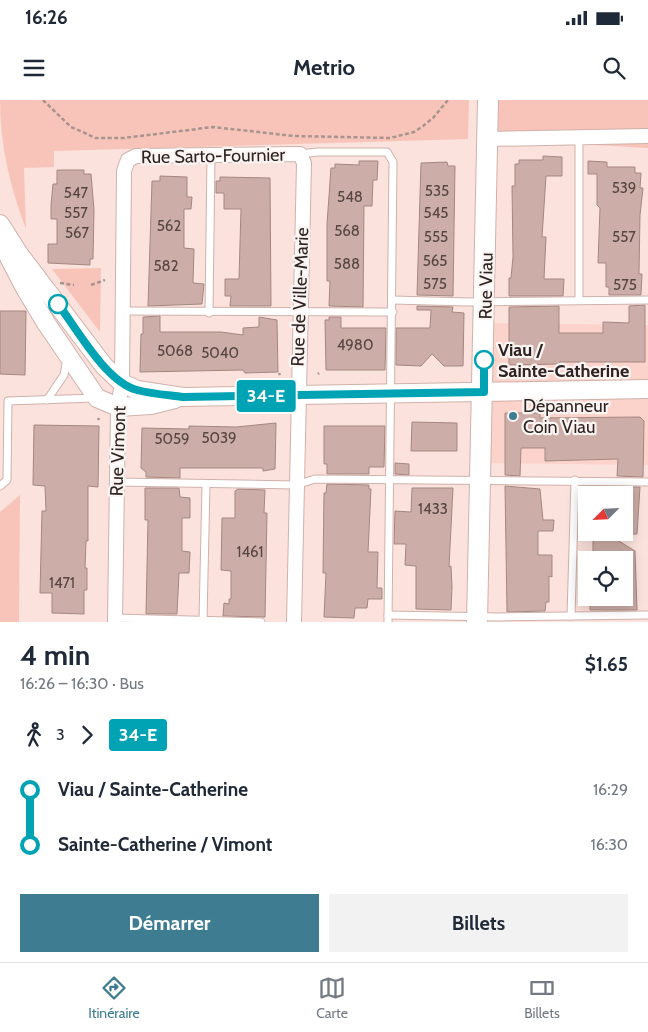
<!DOCTYPE html>
<html lang="fr">
<meta charset="utf-8">
<style>
:root{--surface:#fff;--page:#f2f2f3;--text:#1f2937;--muted:#747a83;--line:#e0e1e3;--accent:#3e7c92}
body{margin:0;font-family:Cabin,sans-serif;background:var(--page);color:var(--text);height:100vh;display:flex;flex-direction:column;font-size:19px;white-space:nowrap}
*{box-sizing:border-box;margin:0}
p{font-size:16px;color:var(--muted)}
.icon{flex:none;width:28px;height:28px;fill:none;stroke:currentColor;stroke-width:2;stroke-linecap:round;stroke-linejoin:round}
.map{position:relative;height:522px;overflow:hidden}
.drawer{display:flex;flex-direction:column;background:var(--surface);flex:1}
.drawer>*{flex:none}
.badge{padding:0 10px;border-radius:4px;font-size:18px;line-height:32px}
.needle{width:32px;rotate:246deg}
.fabs{position:absolute;left:578px;top:386px;display:grid;gap:10px}
.fabs a{display:grid;place-items:center;width:55px;height:55px;border-radius:0px;background:var(--surface);box-shadow:0 2px 12px #0003;font-size:25px}
.map>.badge{position:absolute;translate:-50% -50%;box-shadow:0 0 0 2px #fff}
.legs{display:flex;align-items:center;gap:8px;height:55px;padding:0 20px;font-size:16px}
.legs p{margin-inline-start:auto}
.headline{display:flex;align-items:center;justify-content:space-between;height:85px;padding:0 20px}
h1{font-size:28px;font-weight:800;line-height:38px}
.action{display:flex;gap:10px;margin-top:auto;padding:10px 20px}
.action a{flex:1;height:58px;border-radius:0px;background:var(--accent);color:#fff;font-size:20px;font-weight:800;line-height:58px;text-align:center}
.action a+a{background:var(--page);color:var(--text)}
ul{padding:0 20px;list-style:none}
li{display:flex;align-items:center;gap:18px;height:55px;font-size:19px}
li i{display:grid;place-items:center;width:8px;height:100%;margin:0 6px;background:currentColor}
li i::after{content:'';width:12px;height:12px;margin:-6px;border:4px solid;border-radius:50%;background:var(--surface)}
li p{margin-inline-start:auto}
li:first-child i{background:linear-gradient(#0000 50%,currentColor 0)}
li:last-child i{background:linear-gradient(currentColor 50%,#0000 0)}
.status{display:flex;justify-content:space-between;align-items:center;height:35px;padding:0 25px;background:var(--surface);direction:ltr}
.status svg{height:14px;fill:currentColor}
header{display:flex;justify-content:space-between;align-items:center;height:65px;padding:0 20px;background:var(--surface);font-size:22px;font-weight:800}
.menu{display:flex;justify-content:space-around;align-items:center;height:70px;border-top:1px solid var(--line);background:var(--surface);font-size:14px;color:var(--muted)}
.menu a{display:grid;justify-items:center;gap:2px}
.menu .current{color:var(--accent)}
.map>svg:first-child{display:block}
.built{fill:#fbd3ca}
.green{fill:#f8c4b9}
.building{fill:#ccada7;stroke:#a58781}
.lines{fill:none;stroke-linecap:round;stroke-linejoin:round}
.service-casing{stroke:#d0b1ab;stroke-width:9}
.minor-casing{stroke:#d0b1ab;stroke-width:16}
.tertiary-casing{stroke:#d0b1ab;stroke-width:20}
.secondary-casing{stroke:#d0b1ab;stroke-width:22}
.path{stroke:#a7948f;stroke-width:2.5;stroke-dasharray:4 2.5;stroke-linecap:butt}
.service{stroke:#fff;stroke-width:7}
.minor{stroke:#fff;stroke-width:14}
.tertiary{stroke:#fff;stroke-width:18}
.secondary{stroke:#fff;stroke-width:20}
.line-1-casing{stroke:#fff;stroke-width:11}
.line-1{stroke:#00a3b4;stroke-width:8}
.stop-1-dot{fill:#fff;stroke:#00a3b4;stroke-width:2.5}
.poi-dot{fill:#3e7c92;stroke:#faf4f2;stroke-width:2}
.labels{text-anchor:middle;stroke-width:4.5;stroke-linejoin:round;paint-order:stroke}
.number-label{font-size:15px;fill:#564642}
.street-label{font-size:18px;fill:#2f2421;stroke:#faf4f2}
.stop-label{font-size:18px;font-weight:bold;fill:#2f2421;stroke:#faf4f2;text-anchor:start}
.poi-label{font-size:18px;fill:#2f2421;stroke:#faf4f2;text-anchor:start}
</style>
<div class="status"><b>16:26</b><svg viewBox="0 0 49 12"><path d="M0 12V9h3v3zM5 12V6h3v6zM10 12V3h3v9zM15 12V0h3v12zM26 1h20v11H26zM47 4h2v5h-2z"/></svg></div>
<header><svg class="icon" aria-label="menu" viewBox="0 0 24 24"><path d="M4 6h16M4 12h16M4 18h16"/></svg>Metrio<svg class="icon" aria-label="search" viewBox="0 0 24 24"><circle cx="10" cy="10" r="6"/><path d="M15 15l6 6"/></svg></header>
<div class="map">
<svg width="648" height="522" viewBox="0 0 648 522">
<rect width="100%" height="100%" fill="#fce2dc"/>
<polygon class="built" points="485,223 648,225 648,365 482,363"/>
<g class="green">
<path d="M0,0H469L468,39L54,51V67L24,68L26,129C10,87 0,45 0,0Z"/>
<polygon points="488,0 648,0 648,48 488,39"/>
<polygon points="101,168 100,232 52,169"/>
<polygon points="20,395 19,522 0,522 0,412"/>
</g>
<g class="building">
<polygon points="543,56 562,57 562,76 546,76 542,137 546,137 544,179 564,179 563,196 509,196 509,178 511,178 513,157 512,86 515,86 515,64 519,64 519,60 543,60"/>
<polygon points="359,61 378,61 377,80 373,80 372,106 364,106 363,207 329,206 330,181 327,181 327,124 331,68 335,68 335,64 359,65"/>
<polygon points="588,61 607,62 607,67 635,67 635,73 641,73 640,88 643,88 640,115 639,174 642,174 641,195 609,195 609,187 606,187 606,163 598,163 600,108 597,105 597,74 588,74"/>
<polygon points="447,62 448,66 455,66 453,196 417,195 421,63"/>
<polygon points="57,70 84,70 84,74 91,74 94,110 93,159 90,159 90,165 48,163 48,144 57,144 57,119 51,119 51,105 53,84 57,84"/>
<polygon points="160,76 187,77 187,97 192,97 191,109 184,109 184,148 194,149 193,183 204,184 202,204 148,206 152,81 160,81"/>
<polygon points="220,77 270,78 271,206 230,206 231,196 225,196 225,179 239,179 241,109 224,109 224,93 216,93 216,81 220,81"/>
<polygon points="645,205 645,262 560,262 560,264 509,265 509,207 559,206 559,233 603,233 603,222 629,223 629,206"/>
<polygon points="417,206 453,207 452,212 464,213 463,266 444,266 432,254 421,266 396,265 396,228 430,228 431,210 417,210"/>
<polygon points="0,211 26,211 25,275 0,274"/>
<polygon points="160,216 160,232 221,232 243,235 243,228 259,227 259,217 277,220 278,272 245,273 243,270 140,272 141,234 143,234 143,217"/>
<polygon points="329,217 341,217 341,228 386,228 385,270 326,270 325,220 329,220"/>
<polygon points="505,313 540,313 540,318 640,317 644,321 643,377 617,376 618,359 545,361 545,348 521,348 520,376 505,375"/>
<polygon points="412,322 457,323 457,351 411,351"/>
<polygon points="276,323 275,369 263,371 263,368 180,368 180,378 146,377 146,372 141,368 142,328 189,329 189,326 236,327"/>
<polygon points="34,325 99,326 98,387 88,386 88,441 86,441 85,468 87,468 87,490 84,490 84,514 52,513 52,493 40,493 42,411 46,411 45,386 33,385"/>
<polygon points="324,326 385,326 384,367 369,367 369,374 327,374 327,364 324,364"/>
<polygon points="395,363 409,364 409,375 395,374"/>
<polygon points="327,384 369,385 369,389 371,389 368,452 378,452 377,488 382,488 382,499 368,499 367,508 355,508 354,518 324,517 326,473 323,473 324,393 326,393"/>
<polygon points="505,386 540,389 543,420 554,420 553,431 538,431 538,455 552,455 552,477 549,476 549,502 546,502 545,511 507,512"/>
<polygon points="617,387 640,387 637,434 624,434 624,395 617,395"/>
<polygon points="145,388 179,388 180,397 190,398 190,418 182,418 182,451 190,452 189,473 179,473 177,514 146,514 148,420 145,420"/>
<polygon points="412,388 453,388 449,467 451,466 452,487 451,510 416,509 416,466 405,465 406,444 394,444 395,411 411,412"/>
<polygon points="238,389 265,390 264,413 267,413 265,517 223,516 224,503 229,504 229,499 231,499 231,471 221,470 222,418 235,418 235,391"/>
<polygon points="593,432 604,432 635,451 637,510 590,510 590,498 624,498 624,460 593,460"/>
</g>
<g class="lines">
<g class="service-casing">
<g id="service">
<polyline points="300,54 318,52 387,52 393,62 388,522"/>
<polyline points="579,199 579,37"/>
<polyline points="393,200 468,202 648,200"/>
<polyline points="123,211 393,212"/>
<polyline points="209,213 211,55"/>
<polyline points="47,300 64,275 67,259"/>
<polyline points="117,382 296,385 315,379 648,382"/>
<polyline points="0,386 7,380 8,301 95,298"/>
<polyline points="388,515 498,517 648,515"/>
<polyline points="571,516 575,380"/>
<polyline points="115,518 261,522"/>
<polyline points="203,520 206,385"/>
</g>
</g>
<g class="minor-casing">
<g id="minor">
<polyline points="488,39 648,36"/>
<polyline points="115,522 118,307 122,283 124,71 128,60 136,56 300,54 304,63 294,522"/>
</g>
</g>
<g class="tertiary-casing">
<g id="tertiary">
<polyline points="0,124 19,154 104,266 122,283 137,290 183,297 648,289"/>
<polyline points="2,144 25,188 46,223 97,298 118,307 151,305 175,299"/>
</g>
</g>
<g class="secondary-casing">
<polyline id="secondary" points="477,522 488,0"/>
</g>
<g class="path">
<polyline points="43,0 71,27 83,32 95,38 124,38 213,27 294,36 390,38 414,32 423,26 433,18 448,0"/>
<polyline points="60,183 74,185"/>
<polyline points="91,185 105,180"/>
<polyline points="279,273 280,275"/>
<polyline points="318,274 319,273"/>
<polyline points="98,320 99,318"/>
</g>
<use href="#service" class="service"/>
<use href="#minor" class="minor"/>
<use href="#tertiary" class="tertiary"/>
<use href="#secondary" class="secondary"/>
</g>
<g class="lines">
<g class="line-1-casing">
<path id="line-1" d="M58,204C77,229 106,282 137,290C152,294 168,295 183,297L484,292V260"/>
</g>
<use href="#line-1" class="line-1"/>
</g>
<g class="stop-1-dot">
<circle cx="58" cy="204" r="9"/>
<circle cx="484" cy="260" r="9"/>
</g>
<circle class="poi-dot" cx="513" cy="316" r="5"/>
<g class="labels">
<g class="number-label">
<text x="624" y="93">539</text>
<text x="437" y="96">535</text>
<text x="76" y="98">547</text>
<text x="350" y="102">548</text>
<text x="76" y="118">557</text>
<text x="436" y="118">545</text>
<text x="169" y="131">562</text>
<text x="347" y="136">568</text>
<text x="77" y="138">567</text>
<text x="436" y="142">555</text>
<text x="624" y="142">557</text>
<text x="435" y="166">565</text>
<text x="347" y="169">588</text>
<text x="166" y="171">582</text>
<text x="435" y="189">575</text>
<text x="625" y="190">575</text>
<text x="355" y="250">4980</text>
<text x="175" y="256">5068</text>
<text x="220" y="258">5040</text>
<text x="219" y="343">5039</text>
<text x="172" y="344">5059</text>
<text x="433" y="414">1433</text>
<text x="250" y="457">1461</text>
<text x="62" y="488">1471</text>
</g>
<g class="street-label">
<text transform="translate(213 56) rotate(-1)" y="6">Rue Sarto-Fournier</text>
<text transform="translate(486 186) rotate(-89)" y="6">Rue Viau</text>
<text transform="translate(300 197) rotate(-88)" y="6">Rue de Ville-Marie</text>
<text transform="translate(118 351) rotate(-88)" y="6">Rue Vimont</text>
</g>
<g class="stop-label">
<text x="498" y="256">Viau /<tspan x="498" dy="21">Sainte-Catherine</tspan></text>
</g>
<g class="poi-label">
<text x="523" y="312">Dépanneur<tspan x="523" dy="21">Coin Viau</tspan></text>
</g>
</g>
</svg>
<div class="fabs">
<a><svg class="needle" viewBox="-14 -14 28 28"><path d="M0-13l5 13h-10z" fill="#e53935"/><path d="M0 13l5-13h-10z" fill="#747a83"/></svg></a>
<a><svg class="icon" aria-label="locate" viewBox="0 0 24 24"><circle cx="12" cy="12" r="6"/><path d="M12 2v4M12 18v4M2 12h4M18 12h4"/></svg></a>
</div>
<b class="badge" style="left:266px;top:296px;background:#00a3b4;color:#fff">34-E</b>
</div>
<section class="drawer">
<div class="headline"><div><h1>4 min</h1><p>16:26 – 16:30 · Bus</p></div><b>$1.65</b></div>
<div class="legs"><svg class="icon" aria-label="walk" viewBox="0 0 24 24"><circle cx="13" cy="4" r="2"/><path d="M13 8l-2 6 4 7M11 14l-3 7M7 12l3-4h3l4 4"/></svg>3<svg class="icon" aria-label="forward" viewBox="0 0 24 24"><path d="M9 5l7 7-7 7"/></svg><b class="badge" style="background:#00a3b4;color:#fff">34-E</b></div>
<ul>
<li><i style="color:#00a3b4"></i><b>Viau / Sainte-Catherine</b><p>16:29</p></li>
<li><i style="color:#00a3b4"></i><b>Sainte-Catherine / Vimont</b><p>16:30</p></li>
</ul>
<div class="action"><a>Démarrer</a><a>Billets</a></div>
</section>
<nav class="menu">
<a class="current"><svg class="icon" aria-label="directions" viewBox="0 0 24 24"><path d="M12 3l9 9-9 9-9-9zM9 14v-3h6M13 9l2 2-2 2"/></svg>Itinéraire</a>
<a><svg class="icon" aria-label="map" viewBox="0 0 24 24"><path d="M3 6l6-2 6 2 6-2v14l-6 2-6-2-6 2zM9 4v14M15 6v14"/></svg>Carte</a>
<a><svg class="icon" aria-label="tickets" viewBox="0 0 24 24"><path d="M3 7h18v10H3zM15 7v10"/></svg>Billets</a>
</nav>
